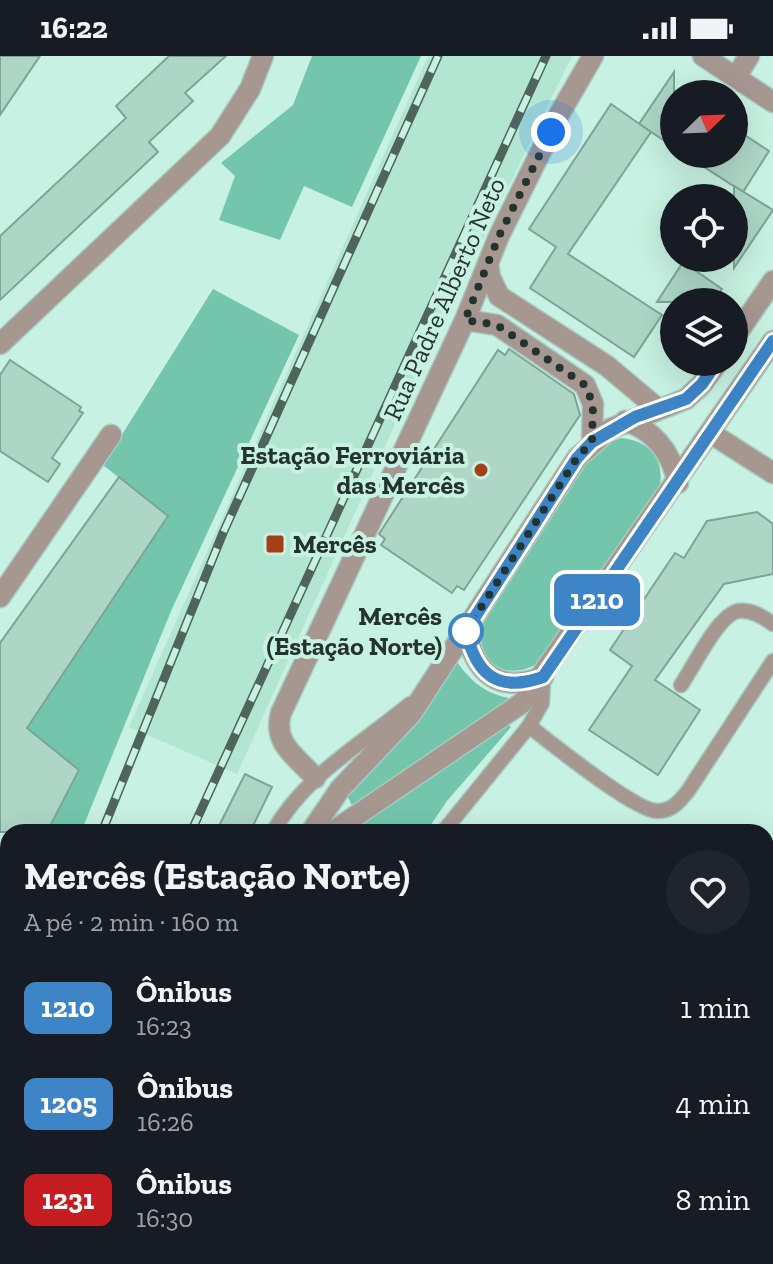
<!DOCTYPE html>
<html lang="pt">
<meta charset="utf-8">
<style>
:root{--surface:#171b24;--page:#20242c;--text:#f1f3f6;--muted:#9ea1a6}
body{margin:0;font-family:"Zilla Slab",serif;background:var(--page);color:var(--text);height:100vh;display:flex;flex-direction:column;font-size:30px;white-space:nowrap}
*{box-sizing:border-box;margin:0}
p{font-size:26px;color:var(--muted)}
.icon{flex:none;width:44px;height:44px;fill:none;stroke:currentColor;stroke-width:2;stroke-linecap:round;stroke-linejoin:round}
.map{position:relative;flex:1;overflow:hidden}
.sheet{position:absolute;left:0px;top:768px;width:774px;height:440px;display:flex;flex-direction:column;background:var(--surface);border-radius:24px 24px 0 0;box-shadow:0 8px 32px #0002}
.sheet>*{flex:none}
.badge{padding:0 16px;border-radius:12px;font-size:28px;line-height:52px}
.needle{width:52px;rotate:67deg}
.tools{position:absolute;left:660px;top:24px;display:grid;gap:16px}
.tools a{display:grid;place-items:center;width:88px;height:88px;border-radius:50%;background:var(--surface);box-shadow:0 8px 32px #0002;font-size:40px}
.you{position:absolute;width:40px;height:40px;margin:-20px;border:6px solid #fff;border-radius:50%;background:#1a73e8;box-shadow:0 0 0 12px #1a73e833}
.map>.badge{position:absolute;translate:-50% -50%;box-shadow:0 0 0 4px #fff}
.round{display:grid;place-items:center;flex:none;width:84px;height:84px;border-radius:42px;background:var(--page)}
.head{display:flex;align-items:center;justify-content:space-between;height:136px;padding:0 24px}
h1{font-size:38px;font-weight:800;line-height:60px}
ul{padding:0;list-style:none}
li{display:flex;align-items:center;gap:24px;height:96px;padding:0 24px}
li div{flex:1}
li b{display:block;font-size:30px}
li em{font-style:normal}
li .badge{min-width:88px;font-weight:700;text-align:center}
.status{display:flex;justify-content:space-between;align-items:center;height:56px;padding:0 40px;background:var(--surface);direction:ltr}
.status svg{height:22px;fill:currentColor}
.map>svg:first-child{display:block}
.built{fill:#b3e5d3}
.green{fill:#73c6ac}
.building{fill:#add6c7;stroke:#7da497;stroke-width:2}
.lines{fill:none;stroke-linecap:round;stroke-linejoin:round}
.service-casing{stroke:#a6cbbe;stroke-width:17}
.minor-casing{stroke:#a6cbbe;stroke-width:23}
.tertiary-casing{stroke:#a6cbbe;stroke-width:23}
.service{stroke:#a79791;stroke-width:14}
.minor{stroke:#a79791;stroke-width:20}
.tertiary{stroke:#a79791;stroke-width:20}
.rail-casing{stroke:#4e645d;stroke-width:9}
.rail{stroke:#c7f1e2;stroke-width:6;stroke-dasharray:18;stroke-linecap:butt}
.line-casing{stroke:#fff;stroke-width:18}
.line{stroke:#3d85c6;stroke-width:12}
.walk{stroke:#23332e;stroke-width:8;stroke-dasharray:0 14.4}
.poi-dot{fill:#a53f15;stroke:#c7f1e2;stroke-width:3}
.stop-dot{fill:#fff;stroke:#3d85c6;stroke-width:4}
.labels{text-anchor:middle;stroke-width:8;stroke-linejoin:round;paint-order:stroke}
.street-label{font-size:26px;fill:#23332e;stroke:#c7f1e2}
.poi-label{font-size:26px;font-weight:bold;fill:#23332e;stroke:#c7f1e2;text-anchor:end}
.stop-label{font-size:26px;font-weight:bold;fill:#23332e;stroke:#c7f1e2;text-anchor:end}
</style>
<div class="status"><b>16:22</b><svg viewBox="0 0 49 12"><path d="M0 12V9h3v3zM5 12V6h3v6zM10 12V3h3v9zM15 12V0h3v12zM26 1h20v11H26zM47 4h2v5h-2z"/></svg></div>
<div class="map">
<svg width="773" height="1208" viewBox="0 0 773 1208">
<rect width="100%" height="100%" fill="#c7f1e2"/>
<polygon class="built" points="428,0 572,0 423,306 237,718 129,671"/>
<g class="green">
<polygon points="312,0 421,0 352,151 304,130 280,184 219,164 235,120 221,107 293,49"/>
<polygon points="213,233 299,279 171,555 81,776 47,776 79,714 27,672 168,460 103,409"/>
<path d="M621,382C653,385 667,407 658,438L544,604C509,628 474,610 482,566C508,525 579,392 621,382Z"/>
<path d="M457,606C473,628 487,638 513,643L355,749L351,748L347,739L419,662Z"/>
<polygon points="508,668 511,671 447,745 426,776 415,773 413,776 365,776 360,766"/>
<polygon points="0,915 8,919 8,960 0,981"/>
</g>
<g class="building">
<polygon points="0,0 40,0 0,59"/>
<polygon points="169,0 226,0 185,37 193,45 149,86 158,96 0,244 0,180 126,62 116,50"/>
<polygon points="674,16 674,91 639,68"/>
<polygon points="611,48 651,76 568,198 662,259 634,301 530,232 556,191 529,173"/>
<polygon points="734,72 769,95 743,136 684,98 734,98"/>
<polygon points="734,130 773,154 734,212"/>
<polygon points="683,206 722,233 713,246 657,246"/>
<polygon points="509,293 574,338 580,359 464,534 457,530 452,537 381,489 385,483 379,478 498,294 505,299"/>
<polygon points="10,304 81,351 79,355 83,357 52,402 60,408 48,426 0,395 0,319"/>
<polygon points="119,421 168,460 27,672 79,714 47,776 0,776 0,587"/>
<polygon points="757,456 773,468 773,518 724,528 655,624 700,654 658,719 589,674 632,610 610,594 675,497 684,502 707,465"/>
<polygon points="245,718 272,731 250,776 216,776"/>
</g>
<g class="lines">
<g class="service-casing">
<g id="service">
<path d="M681,629C693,612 718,559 738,555C751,553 763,561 773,568"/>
<path d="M529,670C551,687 636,756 658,755C672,755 680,745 688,735L773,605"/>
<path d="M273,776C304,720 362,688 410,648"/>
<polyline points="443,776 529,670 542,647 543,621"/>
<polyline points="612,1200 618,1200"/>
</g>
</g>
<g class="minor-casing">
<g id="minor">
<polyline points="703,0 773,46"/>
<polyline points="736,21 749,0"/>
<polyline points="488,207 490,221 499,240 607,310 657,352"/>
<polyline points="465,264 497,269 585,329 593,348 592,386"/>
<polyline points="712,378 773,417"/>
<polyline points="0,541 111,379"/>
<path d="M315,722C298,701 272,689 281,657L465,264L499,180L560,57L593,0"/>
<polyline points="0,899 8,903"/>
<polyline points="766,944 773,933"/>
<polyline points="766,1062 773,1066"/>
<polyline points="766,1089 773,1093"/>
<polyline points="286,1200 294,1208"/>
</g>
</g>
<g class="tertiary-casing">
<g id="tertiary">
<polyline points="734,282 773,225"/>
<polyline points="0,288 220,80 250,33 263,0"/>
<path d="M625,365C656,375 671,397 678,427"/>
<path d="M466,575C476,619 499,637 543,621"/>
<polyline points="311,776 340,733 411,658 577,402 610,373 686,343 702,328 718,306"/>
<polyline points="332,776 522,647 773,285"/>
<polyline points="206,1200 208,1208"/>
</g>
</g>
<use href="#service" class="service"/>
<use href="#minor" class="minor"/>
<use href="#tertiary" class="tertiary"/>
<g class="rail-casing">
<g id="rail">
<polyline points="102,776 223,477 438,0"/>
<polyline points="191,776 546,0"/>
<polyline points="0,1036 8,1015"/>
<polyline points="0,1159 8,1143"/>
</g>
</g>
<use href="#rail" class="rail"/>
</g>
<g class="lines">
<g class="line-casing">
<path id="line" d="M717,306L702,328L686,343L635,361L592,386L577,402L466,575C476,619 498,637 543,621L773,285"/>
</g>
<use href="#line" class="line"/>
<polyline class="walk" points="466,575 577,402 592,386 593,348 585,329 497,269 465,264 499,180 551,76"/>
</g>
<g class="poi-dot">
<circle cx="481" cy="414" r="8"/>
<rect x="265" y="478" width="20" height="20" rx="4"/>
</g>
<circle class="stop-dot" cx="466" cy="575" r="16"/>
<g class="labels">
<g class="street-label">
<text transform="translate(444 243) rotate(-66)" y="9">Rua Padre Alberto Neto</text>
</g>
<g class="poi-label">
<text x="465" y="408">Estação Ferroviária<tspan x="465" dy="30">das Mercês</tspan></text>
<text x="293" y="497" text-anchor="start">Mercês</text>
</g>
<g class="stop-label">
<text x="442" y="569">Mercês<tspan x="442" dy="30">(Estação Norte)</tspan></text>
</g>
</g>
</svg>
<div class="tools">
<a><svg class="needle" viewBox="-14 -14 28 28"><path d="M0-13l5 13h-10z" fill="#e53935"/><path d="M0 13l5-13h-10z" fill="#9ea1a6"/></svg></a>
<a><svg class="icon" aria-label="locate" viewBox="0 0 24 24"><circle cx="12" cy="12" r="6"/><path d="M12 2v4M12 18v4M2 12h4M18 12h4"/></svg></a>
<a><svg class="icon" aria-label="layers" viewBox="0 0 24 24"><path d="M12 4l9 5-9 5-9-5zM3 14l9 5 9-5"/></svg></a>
</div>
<div class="you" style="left:551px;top:76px"></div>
<b class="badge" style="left:597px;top:544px;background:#3d85c6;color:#fff">1210</b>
<section class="sheet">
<div class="head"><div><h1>Mercês (Estação Norte)</h1><p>A pé · 2 min · 160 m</p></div><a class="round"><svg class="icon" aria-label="heart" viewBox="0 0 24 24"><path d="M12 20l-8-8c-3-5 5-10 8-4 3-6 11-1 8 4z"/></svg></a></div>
<ul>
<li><span class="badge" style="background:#3d85c6;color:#fff">1210</span><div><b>Ônibus</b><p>16:23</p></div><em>1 min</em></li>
<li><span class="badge" style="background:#3d85c6;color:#fff">1205</span><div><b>Ônibus</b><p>16:26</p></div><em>4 min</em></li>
<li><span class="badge" style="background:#c61d23;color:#fff">1231</span><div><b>Ônibus</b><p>16:30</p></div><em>8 min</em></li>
</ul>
</section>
</div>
